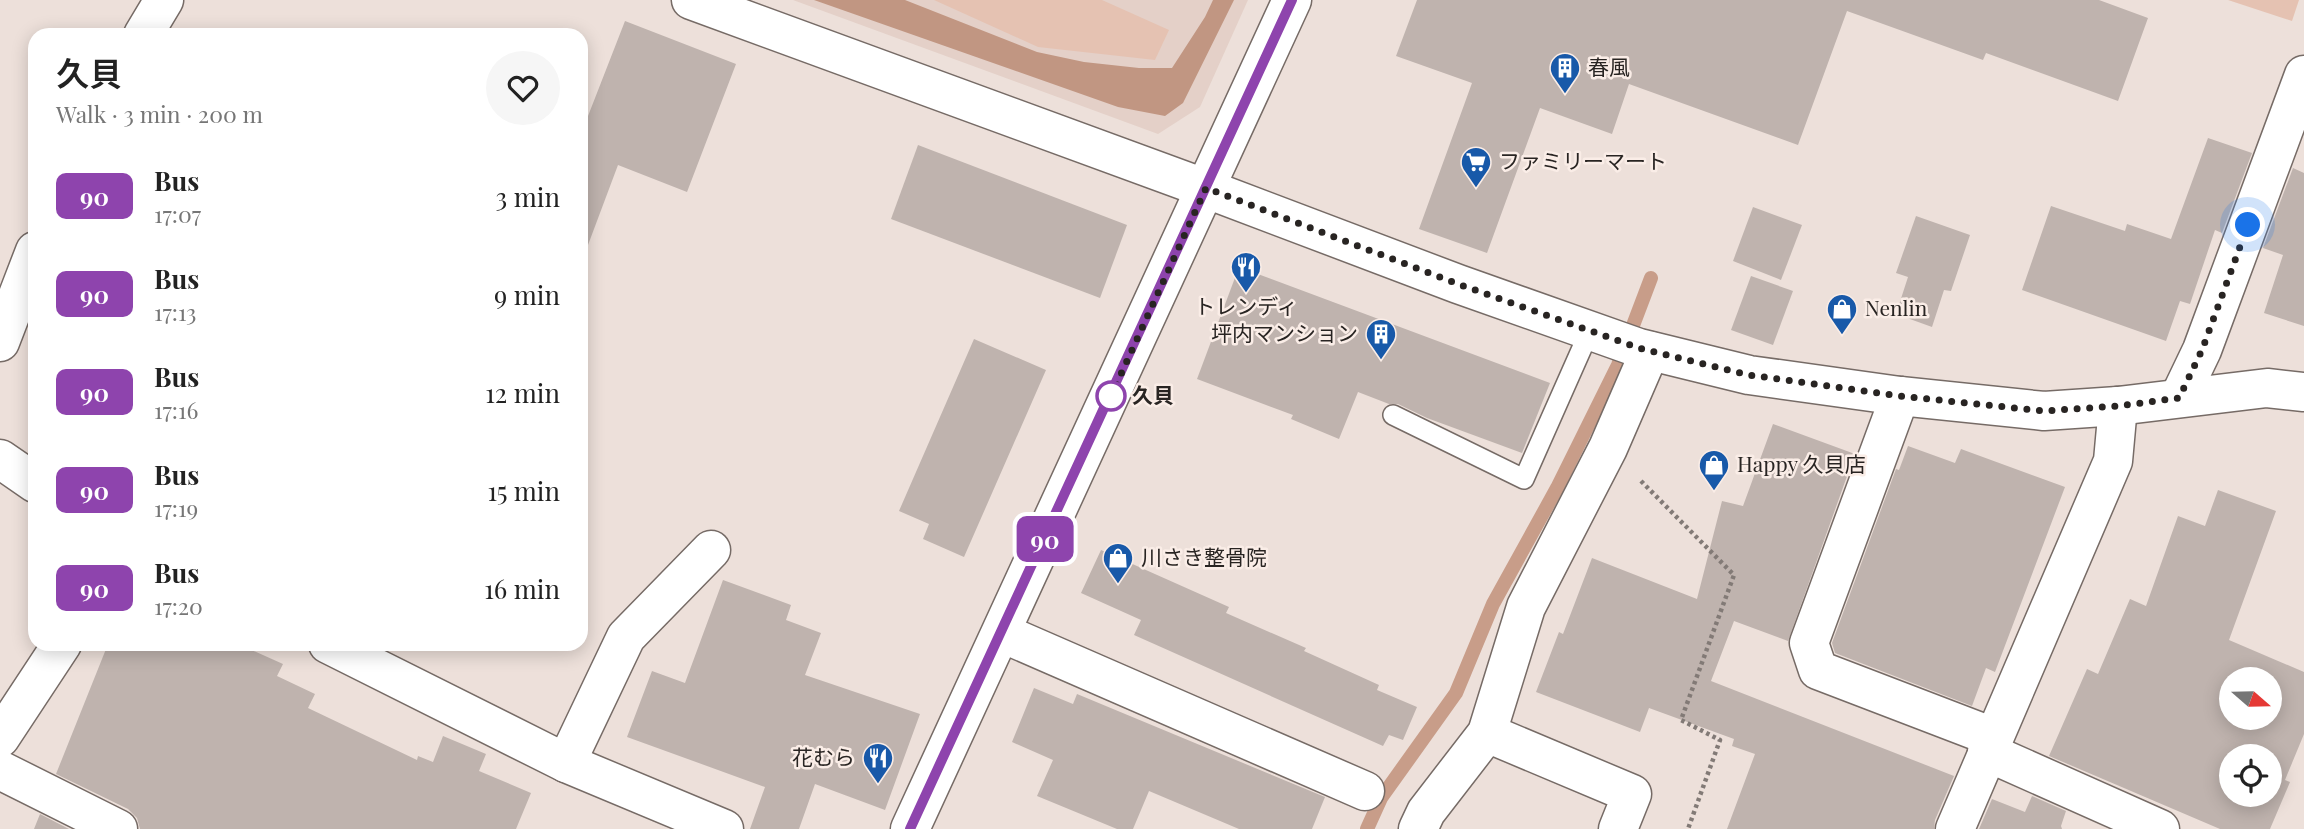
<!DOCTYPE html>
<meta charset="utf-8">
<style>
:root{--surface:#fff;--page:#f6f6f6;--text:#222;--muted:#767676}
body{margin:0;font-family:"Playfair Display","Noto Sans JP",serif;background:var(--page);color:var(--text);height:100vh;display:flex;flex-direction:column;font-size:26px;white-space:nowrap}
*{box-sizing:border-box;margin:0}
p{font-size:23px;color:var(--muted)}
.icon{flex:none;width:38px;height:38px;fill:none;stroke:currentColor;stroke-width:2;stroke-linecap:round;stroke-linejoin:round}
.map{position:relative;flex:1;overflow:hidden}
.drawer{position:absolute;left:28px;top:28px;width:560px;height:623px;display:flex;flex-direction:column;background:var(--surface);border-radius:21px;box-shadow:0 4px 18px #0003}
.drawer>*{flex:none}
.badge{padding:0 14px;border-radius:10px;font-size:24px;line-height:46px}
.needle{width:46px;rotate:110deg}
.controls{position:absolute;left:2219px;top:667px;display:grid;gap:14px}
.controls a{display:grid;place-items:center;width:63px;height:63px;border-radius:50%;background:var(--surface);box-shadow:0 4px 18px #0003;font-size:35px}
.you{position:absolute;width:35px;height:35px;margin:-18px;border:5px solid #fff;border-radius:50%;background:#1a73e8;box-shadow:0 0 0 10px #1a73e833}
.map>.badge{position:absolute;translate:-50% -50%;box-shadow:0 0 0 4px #fff}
.round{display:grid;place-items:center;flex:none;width:74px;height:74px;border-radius:37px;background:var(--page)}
.headline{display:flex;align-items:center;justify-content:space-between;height:119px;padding:0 28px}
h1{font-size:33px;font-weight:600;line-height:52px}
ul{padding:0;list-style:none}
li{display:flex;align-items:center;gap:21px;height:98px;padding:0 28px}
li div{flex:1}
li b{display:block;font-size:26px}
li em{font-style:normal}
li .badge{min-width:77px;font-weight:700;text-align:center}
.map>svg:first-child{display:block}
.built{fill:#e4d0c8}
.green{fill:#e5c2b2}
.forest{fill:#c19682}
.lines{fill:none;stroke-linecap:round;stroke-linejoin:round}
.stream{stroke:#c89d89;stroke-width:14}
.building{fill:#bfb3ae;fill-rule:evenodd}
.lane-casing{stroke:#766b66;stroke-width:22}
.street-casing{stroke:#766b66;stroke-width:41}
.secondary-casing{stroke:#766b66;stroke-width:41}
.path{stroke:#827a76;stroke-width:4.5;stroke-dasharray:3.5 3.5;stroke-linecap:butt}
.lane{stroke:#fff;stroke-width:19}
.street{stroke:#fff;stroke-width:38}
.secondary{stroke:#fff;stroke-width:38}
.line-casing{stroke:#fff;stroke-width:16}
.line{stroke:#8e44ad;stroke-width:10}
.walk{stroke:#282422;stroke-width:7;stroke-dasharray:0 12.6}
.stop-dot{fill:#fff;stroke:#8e44ad;stroke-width:3.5}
.labels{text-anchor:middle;stroke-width:5;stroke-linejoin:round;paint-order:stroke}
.poi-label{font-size:21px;fill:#282422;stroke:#faede7;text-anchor:start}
.stop-label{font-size:21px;font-weight:bold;fill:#282422;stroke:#faede7;text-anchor:start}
</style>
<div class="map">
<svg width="2304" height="829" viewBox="0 0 2304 829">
<rect width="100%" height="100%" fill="#ede0da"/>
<polygon class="built" points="793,0 1248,0 1200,107 1158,134"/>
<g class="green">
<polygon points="934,0 1102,0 1169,30 1155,60 1038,47"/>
<polygon points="2228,0 2299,0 2292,21"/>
</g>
<polygon class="forest" points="814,0 905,0 1037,52 1084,62 1139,68 1172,68 1205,17 1213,0 1234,0 1183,103 1165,116 1118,107"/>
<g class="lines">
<polyline class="stream" points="1367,829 1381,798 1456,693 1493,604 1557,488 1618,365 1651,278"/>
</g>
<g class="building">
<polygon points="1417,0 2099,0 2148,18 2118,101 1986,53 1983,60 1847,11 1798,145 1629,84 1612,134 1540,108 1487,253 1419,229 1472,83 1396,56"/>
<polygon points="625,21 736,64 687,192 618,165 585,253 581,252 581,134"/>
<polygon points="2208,138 2252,153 2222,233 2215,230 2190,304 2180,301 2166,341 2022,290 2051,206 2125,231 2127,224 2171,239"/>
<polygon points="918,145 1127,225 1100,298 891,219"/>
<polygon points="2293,168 2304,173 2304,326 2264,313 2283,255 2263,248"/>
<polygon points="1753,207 1802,225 1781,280 1733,261"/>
<polygon points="1916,216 1970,235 1951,291 1944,290 1932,327 1896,314 1908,277 1896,273"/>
<polygon points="1239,267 1550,383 1522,453 1427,418 1398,404 1389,404 1358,392 1339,439 1291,419 1293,415 1197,379"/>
<polygon points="1751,276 1793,291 1773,345 1731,330"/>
<polygon points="974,339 1046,370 964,557 923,539 929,524 899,511"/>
<polygon points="1773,424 1855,454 1788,641 1734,621 1711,681 1954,776 1935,820 1934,829 1727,829 1755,754 1732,746 1734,739 1649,708 1640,732 1536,692 1559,632 1563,634 1592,558 1697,599 1722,501 1743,506"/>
<polygon points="1908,446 1955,463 1961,449 2065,487 1995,672 1986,668 1972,706 1835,653 1832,643 1896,469 1899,470"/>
<path d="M2218,490L2276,511L2229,640L2304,672V734L2285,780L2290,782L2270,829H2220L2049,756L2087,669L2098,674L2130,599L2146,606L2178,516L2205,526ZM2231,679H2270V718H2231ZM2231,756H2270V794H2231Z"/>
<polygon points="1101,550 1229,607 1226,613 1306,648 1304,651 1379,685 1377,690 1417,707 1403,740 1389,735 1383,746 1134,635 1141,620 1081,593"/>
<polygon points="723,580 791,605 786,620 821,633 805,675 920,714 885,810 815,784 799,829 750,829 765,787 627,737 652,671 685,683"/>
<polygon points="108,644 238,644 283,664 277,676 315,694 308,708 417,760 418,756 433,762 443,736 486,754 479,771 531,793 516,829 140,829 137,818 128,809 56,774"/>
<polygon points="1034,688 1073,704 1077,694 1325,797 1312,829 1239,829 1149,791 1133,829 1117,829 1037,796 1053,760 1012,742"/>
<polygon points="2032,796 2066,811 2061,826 2062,829 1979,829 1992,799 2025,812"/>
<polygon points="40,814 69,829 34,829"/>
</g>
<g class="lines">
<g class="lane-casing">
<polyline id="lane" points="1393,415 1524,479 1590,330"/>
</g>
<g class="street-casing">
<g id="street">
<polyline points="691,0 1207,189"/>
<polyline points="143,35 164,0"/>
<polyline points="0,342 35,251"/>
<polyline points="1900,396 1809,643 1818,670 1993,737"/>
<polyline points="2179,398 2202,350 2304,75"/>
<polyline points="0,459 35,483"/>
<polyline points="1002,633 1365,791"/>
<polyline points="328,644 566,763 724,829"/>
<polyline points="1487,733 1632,794 1618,829"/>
<polyline points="0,738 62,644"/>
<polyline points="1987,752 2160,829"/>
<polyline points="566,763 626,637 711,550"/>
<polyline points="0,770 118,829"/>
<polyline points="1418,829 1426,812 1487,733 1526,607 1608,448 1650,351"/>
<polyline points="1955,829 2113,461 2118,406"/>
</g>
</g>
<g class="secondary-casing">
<g id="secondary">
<polyline points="1207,189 1458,284 1639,348 1749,375 1900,396 2044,411 2118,406 2267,388 2304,392"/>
<polyline points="910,829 1292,0"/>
</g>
</g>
<polyline class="path" points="1641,481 1734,575 1681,720 1720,740 1688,829"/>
<use href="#lane" class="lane"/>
<use href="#street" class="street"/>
<use href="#secondary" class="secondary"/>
</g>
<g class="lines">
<g class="line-casing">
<polyline id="line" points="910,829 1292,0"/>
</g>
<use href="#line" class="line"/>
<polyline class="walk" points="1111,396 1206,188 1458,284 1639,348 1749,375 1900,396 2044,411 2118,406 2179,398 2202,350 2248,225"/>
</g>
<defs>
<g id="building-pin" transform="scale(1.575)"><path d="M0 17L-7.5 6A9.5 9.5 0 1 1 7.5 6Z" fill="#1859a9" stroke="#faede7"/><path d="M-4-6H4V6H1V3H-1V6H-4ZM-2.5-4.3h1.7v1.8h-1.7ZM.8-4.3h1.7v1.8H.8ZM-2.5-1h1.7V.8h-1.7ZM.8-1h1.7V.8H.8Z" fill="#fff"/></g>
<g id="supermarket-pin" transform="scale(1.575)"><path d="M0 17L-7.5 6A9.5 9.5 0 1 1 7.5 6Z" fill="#1859a9" stroke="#faede7"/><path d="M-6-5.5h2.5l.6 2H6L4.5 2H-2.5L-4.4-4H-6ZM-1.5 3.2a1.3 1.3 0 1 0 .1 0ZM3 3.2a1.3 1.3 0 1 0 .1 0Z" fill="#fff"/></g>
<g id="restaurant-pin" transform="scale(1.575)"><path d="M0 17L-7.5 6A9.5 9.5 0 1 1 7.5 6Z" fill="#1859a9" stroke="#faede7"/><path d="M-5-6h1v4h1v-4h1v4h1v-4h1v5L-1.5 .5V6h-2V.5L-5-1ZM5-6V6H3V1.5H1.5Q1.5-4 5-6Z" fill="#fff"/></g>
<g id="shop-pin" transform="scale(1.575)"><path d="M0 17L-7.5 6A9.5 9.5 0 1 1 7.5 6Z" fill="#1859a9" stroke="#faede7"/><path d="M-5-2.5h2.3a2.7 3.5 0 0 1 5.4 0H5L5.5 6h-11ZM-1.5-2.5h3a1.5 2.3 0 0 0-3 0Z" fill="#fff"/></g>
</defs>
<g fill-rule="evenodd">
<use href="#building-pin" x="1565" y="68"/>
<use href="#supermarket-pin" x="1476" y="162"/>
<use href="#restaurant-pin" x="1246" y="267"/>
<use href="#shop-pin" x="1842" y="309"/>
<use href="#building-pin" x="1381" y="334"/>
<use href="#shop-pin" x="1714" y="465"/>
<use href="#shop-pin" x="1118" y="558"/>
<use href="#restaurant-pin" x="878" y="758"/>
</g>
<circle class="stop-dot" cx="1111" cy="396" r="14"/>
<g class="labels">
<g class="poi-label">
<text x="1588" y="75">春風</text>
<text x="1499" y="169">ファミリーマート</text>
<text x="1246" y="314" text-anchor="middle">トレンディ</text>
<text x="1865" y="316">Nenlin</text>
<text x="1358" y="341" text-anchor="end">坪内マンション</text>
<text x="1737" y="472">Happy 久貝店</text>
<text x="1141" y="565">川さき整骨院</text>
<text x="855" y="765" text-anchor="end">花むら</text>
</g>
<g class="stop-label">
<text x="1132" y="403">久貝</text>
</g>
</g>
</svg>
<div class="controls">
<a><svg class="needle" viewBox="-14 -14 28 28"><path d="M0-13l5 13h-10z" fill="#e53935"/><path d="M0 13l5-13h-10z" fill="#767676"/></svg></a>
<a><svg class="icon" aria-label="locate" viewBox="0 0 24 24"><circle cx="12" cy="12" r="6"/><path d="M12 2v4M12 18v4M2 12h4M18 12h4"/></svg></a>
</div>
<div class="you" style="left:2248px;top:225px"></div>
<b class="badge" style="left:1045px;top:539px;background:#8e44ad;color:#fff">90</b>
<section class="drawer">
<div class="headline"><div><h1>久貝</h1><p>Walk · 3 min · 200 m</p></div><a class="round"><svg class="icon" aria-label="heart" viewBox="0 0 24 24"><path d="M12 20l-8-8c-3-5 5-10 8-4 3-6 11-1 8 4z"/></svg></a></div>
<ul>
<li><span class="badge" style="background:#8e44ad;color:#fff">90</span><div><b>Bus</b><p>17:07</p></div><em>3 min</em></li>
<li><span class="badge" style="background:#8e44ad;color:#fff">90</span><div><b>Bus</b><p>17:13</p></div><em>9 min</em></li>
<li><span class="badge" style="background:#8e44ad;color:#fff">90</span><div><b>Bus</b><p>17:16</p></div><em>12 min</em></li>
<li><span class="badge" style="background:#8e44ad;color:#fff">90</span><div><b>Bus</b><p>17:19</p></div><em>15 min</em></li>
<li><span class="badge" style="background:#8e44ad;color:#fff">90</span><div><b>Bus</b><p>17:20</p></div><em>16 min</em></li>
</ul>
</section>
</div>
